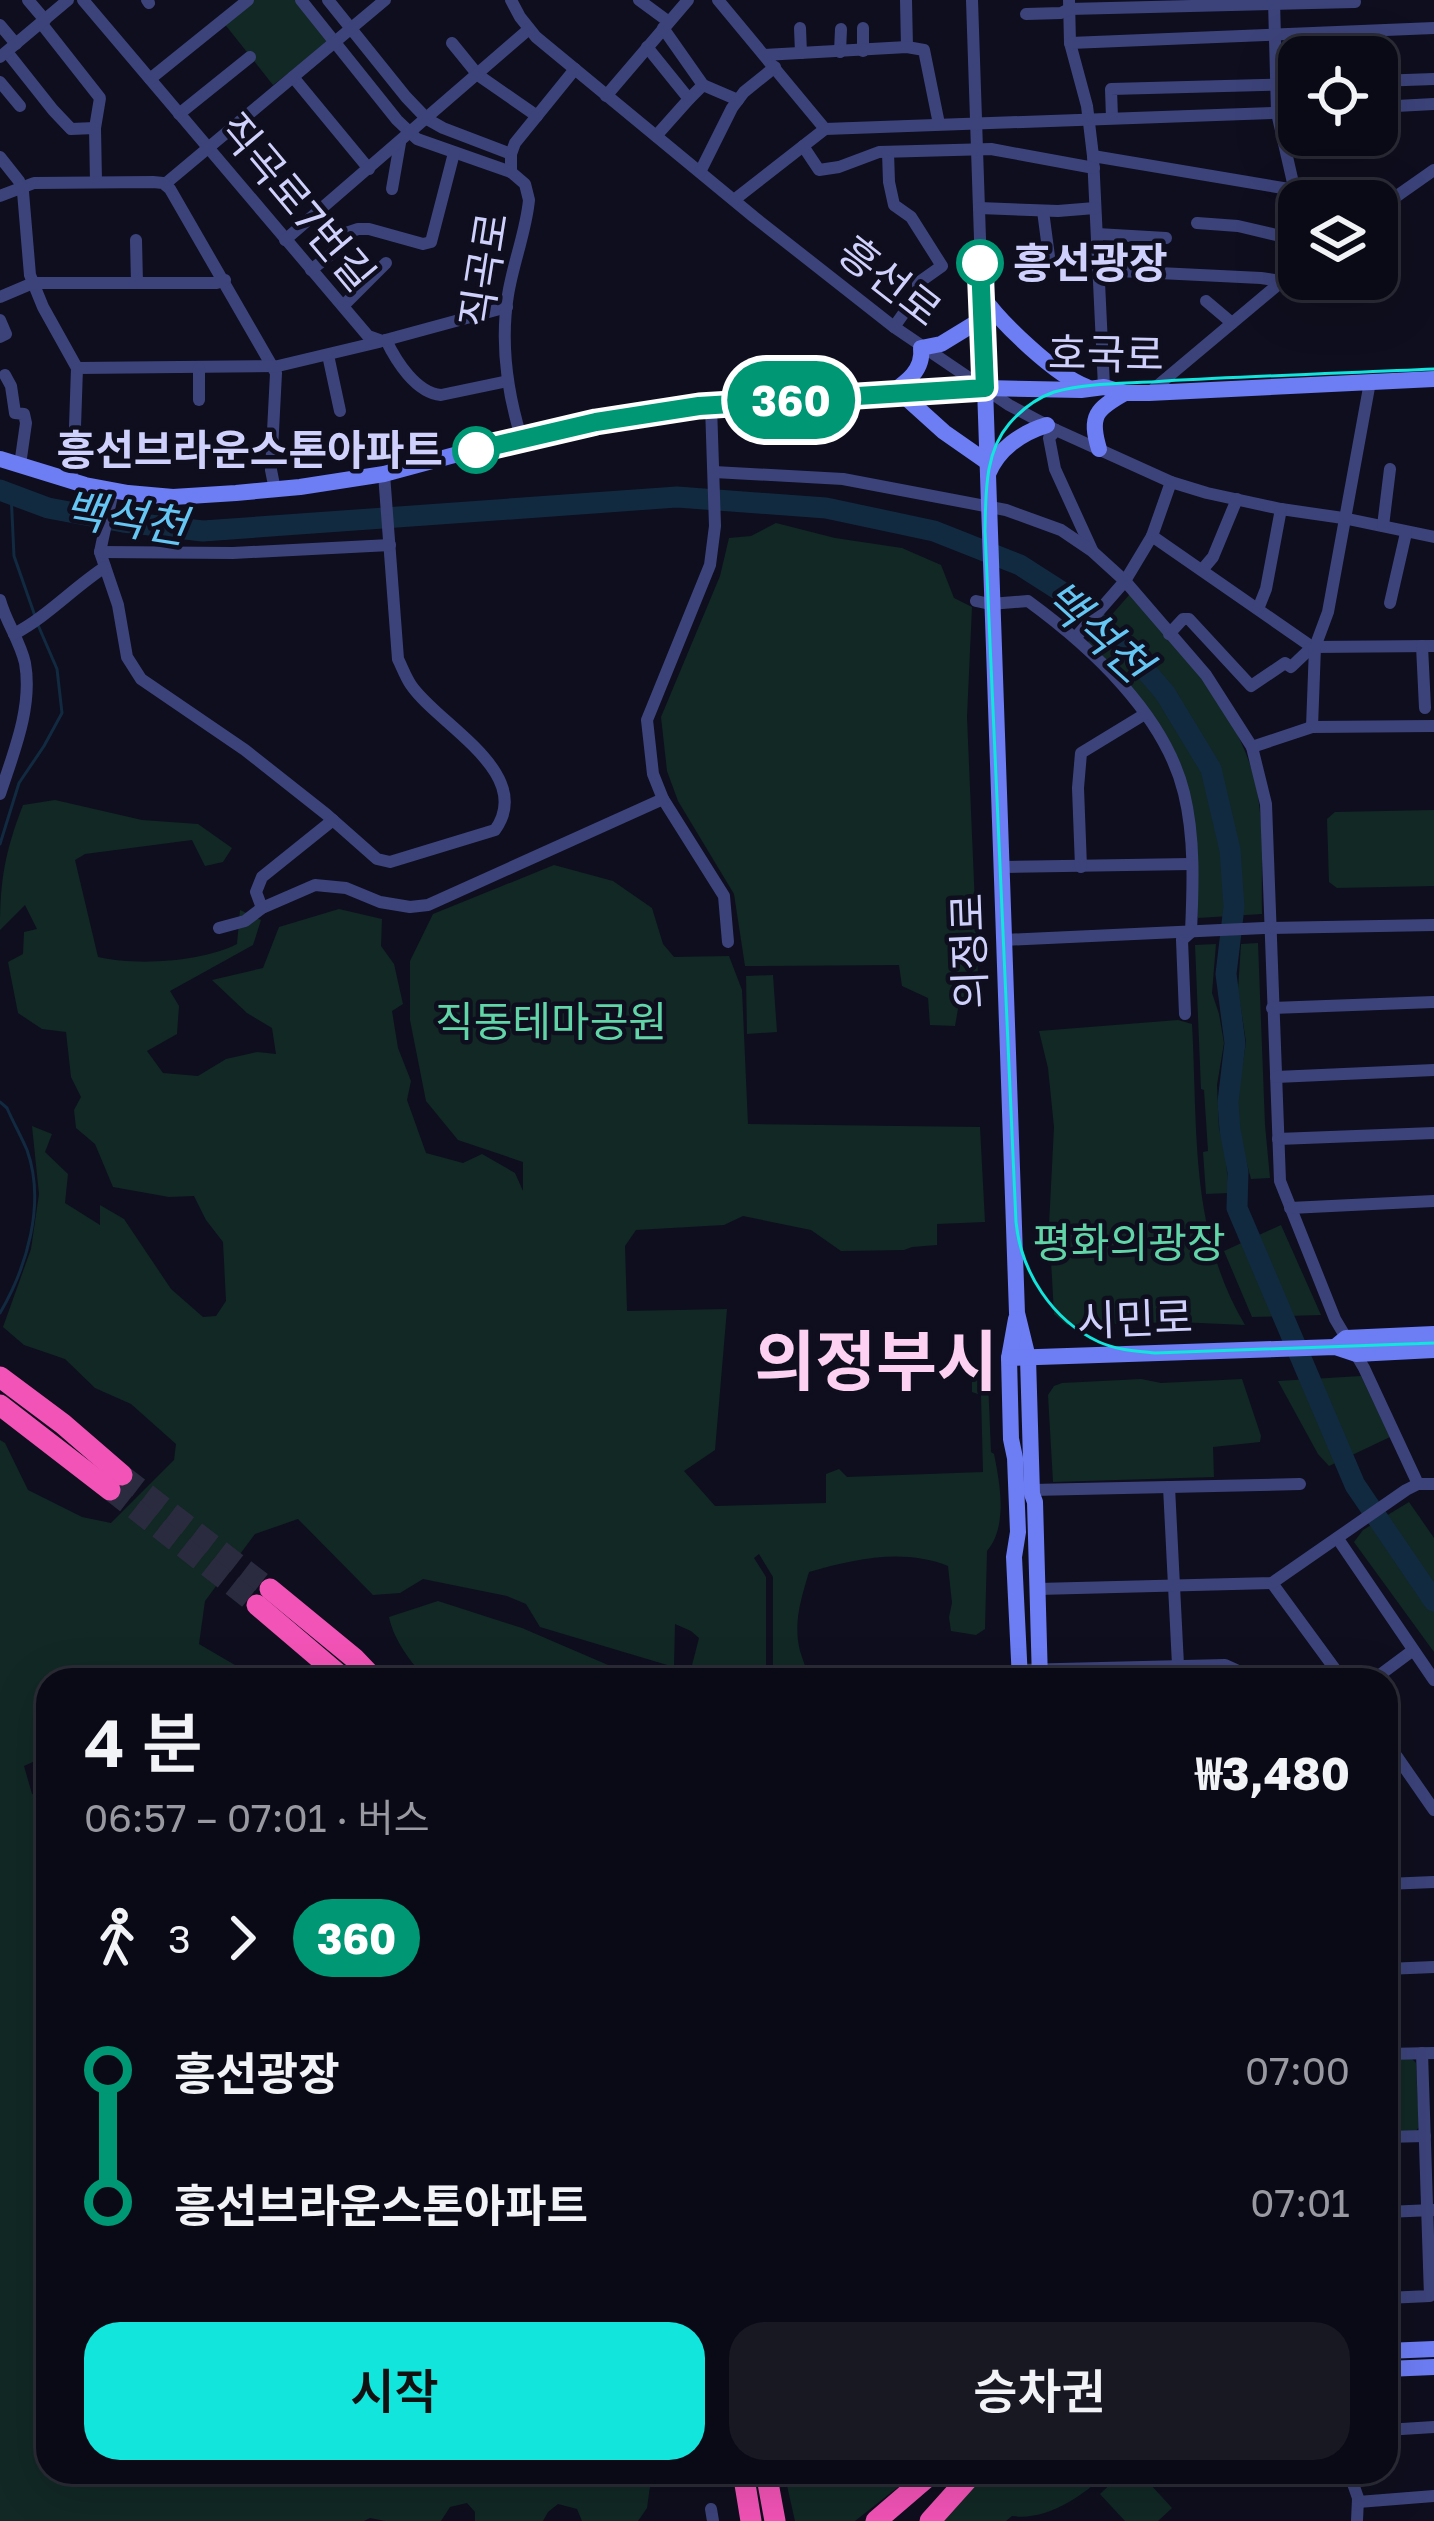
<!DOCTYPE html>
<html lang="ko">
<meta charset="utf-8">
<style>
:root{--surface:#0a0a16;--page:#181823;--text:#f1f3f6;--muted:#999aa1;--line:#2a2b35;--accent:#11e5dc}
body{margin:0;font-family:"Golos Text","Noto Sans KR",sans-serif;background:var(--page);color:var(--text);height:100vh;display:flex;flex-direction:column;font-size:45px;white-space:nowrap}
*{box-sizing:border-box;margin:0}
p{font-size:39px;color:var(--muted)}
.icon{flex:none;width:66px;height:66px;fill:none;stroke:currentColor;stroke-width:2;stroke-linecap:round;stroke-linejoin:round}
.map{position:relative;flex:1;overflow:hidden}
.details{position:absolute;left:36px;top:1668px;width:1362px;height:816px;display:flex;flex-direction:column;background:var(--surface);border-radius:36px;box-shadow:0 12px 48px #0002,0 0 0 3px var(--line)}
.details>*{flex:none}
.badge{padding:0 24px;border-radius:39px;font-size:42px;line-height:78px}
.controls{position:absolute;left:1278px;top:36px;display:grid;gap:24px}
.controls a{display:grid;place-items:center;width:120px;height:120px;border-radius:24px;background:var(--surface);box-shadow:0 12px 48px #0002,0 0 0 3px var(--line);font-size:60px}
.map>.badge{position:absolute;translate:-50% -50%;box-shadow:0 0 0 6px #fff}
.legs{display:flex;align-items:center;gap:18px;height:132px;padding:0 48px;font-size:39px}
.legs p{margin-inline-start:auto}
.head{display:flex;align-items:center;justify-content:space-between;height:204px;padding:0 48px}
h1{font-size:66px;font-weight:600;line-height:90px}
.cta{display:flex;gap:24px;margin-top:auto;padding:24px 48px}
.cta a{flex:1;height:138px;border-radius:36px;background:var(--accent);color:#111;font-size:48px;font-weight:600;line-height:138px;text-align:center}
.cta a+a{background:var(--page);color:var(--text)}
ul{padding:0 48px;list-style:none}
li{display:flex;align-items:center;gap:42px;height:132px;font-size:45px}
li i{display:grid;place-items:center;width:18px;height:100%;margin:0 15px;background:currentColor}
li i::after{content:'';width:30px;height:30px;margin:-15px;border:9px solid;border-radius:50%;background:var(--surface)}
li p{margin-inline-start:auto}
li:first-child i{background:linear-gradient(#0000 50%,currentColor 0)}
li:last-child i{background:linear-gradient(currentColor 50%,#0000 0)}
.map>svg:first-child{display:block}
.green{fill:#112824}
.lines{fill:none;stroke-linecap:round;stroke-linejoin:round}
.stream{stroke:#112a40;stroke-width:3}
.river{stroke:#112a40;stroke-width:21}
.highway-tunnel{stroke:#2b2b3f;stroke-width:21;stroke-dasharray:21 10;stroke-linecap:butt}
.street{stroke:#3c437a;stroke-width:12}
.secondary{stroke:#6d7df4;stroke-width:16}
.highway{stroke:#f253b6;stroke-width:21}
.tram{stroke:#11e5dc;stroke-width:3}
.line-1-casing{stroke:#fff;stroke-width:27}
.line-1{stroke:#009775;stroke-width:18}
.stop-1-dot{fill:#fff;stroke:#009775;stroke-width:6}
.labels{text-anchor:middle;stroke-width:9;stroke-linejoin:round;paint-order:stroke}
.street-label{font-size:42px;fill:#cfd0fb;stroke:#0e0e1e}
.stop-label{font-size:42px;font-weight:bold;fill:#cfd0fb;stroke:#0e0e1e;text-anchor:start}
.park-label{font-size:42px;fill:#61d5a7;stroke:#0e0e1e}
.water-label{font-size:45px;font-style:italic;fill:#65c6f3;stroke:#0e0e1e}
.town-label{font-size:66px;font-weight:bold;fill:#fcd1f2;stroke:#0e0e1e}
</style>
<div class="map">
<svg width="1434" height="2521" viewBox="0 0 1434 2521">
<rect width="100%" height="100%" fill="#0e0e1e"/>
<g class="green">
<polygon points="253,0 300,0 333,40 273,85 223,22"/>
<polygon points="776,523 835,538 902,548 941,565 954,598 972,607 967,717 979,1000 959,1003 955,1026 930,1025 928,998 902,986 899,965 745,966 734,894 678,801 667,771 661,717 720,576 729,538 751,536"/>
<path d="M1130,594C1182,654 1249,720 1259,803C1264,840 1261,878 1262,914L1198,918C1196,881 1197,842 1191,805C1181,738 1135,688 1087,643Z"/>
<path d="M55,800L142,820L198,824L232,848L223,862L205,866L192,840L85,854L75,860L98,957C136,966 202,962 237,944L240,910L261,920L253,945L170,991L179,1006L177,1034L147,1051L163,1073L198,1076L226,1059L257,1052L276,1054L272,1028L247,1013L212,980L263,968L279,927L339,909L382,919L381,946L394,964L403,1004L392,1011L398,1048L411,1081L407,1100L426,1153L463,1163L482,1154L515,1173L523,1191V1162L458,1140L426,1101L410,1020V961L433,914L554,865L613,881L652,908L663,944L674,957L729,956L742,990L748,1124L980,1127L985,1222L937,1224V1245L912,1247L904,1250L841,1251L811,1230L743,1216L724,1225L636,1230L625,1246L627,1311L727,1309L715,1450L684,1471L715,1506L826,1503V1474L839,1469L847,1477L983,1472L981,1395L972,1392V1382L981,1377L988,1381L991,1452L994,1454C1000,1484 1008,1526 987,1551L985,1629L976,1635L951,1631L949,1617L952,1603L948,1566C903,1548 855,1559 809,1572C801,1599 793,1623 800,1651C803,1661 807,1670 809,1680H773V1577L759,1554L754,1558L766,1577V1680H427C411,1662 394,1641 389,1617L438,1601L522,1628L629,1674L689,1677L699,1638L691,1631L675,1624L674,1667L540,1627L526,1604L507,1596L423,1579L400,1593L373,1595L298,1519L255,1534L205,1601L199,1644L240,1668L238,1680H48V1755L24,1766L32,1794L48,1798V2472H652L647,2508L638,2521H582L577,2509L558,2504L548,2512L543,2521H475V2512L467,2503L450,2507L441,2521H385L370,2518L364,2521H0V1440L5,1443L28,1490L82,1517L111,1523L174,1460L176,1444L131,1404L95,1388L65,1359L24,1345L3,1327L31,1249L39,1194L32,1126L52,1134L45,1152L68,1174L65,1203L100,1225V1205L124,1219L171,1289L203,1317L216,1316L226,1301L223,1242L206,1220L194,1196L169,1197L113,1187L95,1144L76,1128L74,1110L81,1097L71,1077L66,1032L42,1029L18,1013L8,962L23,954L24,932L37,929L25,905L0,930C0,879 5,852 23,805Z"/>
<polygon points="1434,810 1434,886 1337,888 1329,882 1327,819 1335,812"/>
<polygon points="1258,943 1265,1125 1270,1178 1251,1179 1238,1131 1236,1106 1246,1042 1238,990 1241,944"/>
<polygon points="1216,944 1212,993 1219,1014 1224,1043 1217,1085 1219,1129 1225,1151 1229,1193 1206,1194 1203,1152 1208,1151 1204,1090 1201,1089 1195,945"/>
<polygon points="773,975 777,1032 747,1034 746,976"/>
<path d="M1178,1020L1192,1024C1198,1129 1189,1231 1245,1325L1178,1322L1067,1325L1054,1314L1049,1225L1054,1127L1048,1068L1039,1031Z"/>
<polygon points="1281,1225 1321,1315 1252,1317 1224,1251"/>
<polygon points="1361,1376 1390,1437 1329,1466 1318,1454 1278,1381"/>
<polygon points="1141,1379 1161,1383 1242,1379 1261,1436 1260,1442 1213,1447 1214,1477 1053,1482 1048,1395 1054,1386 1062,1383"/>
<polygon points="1409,1502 1434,1538 1434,1652 1354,1542 1363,1530"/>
<polygon points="1386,2059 1412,2059 1416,2063 1419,2127 1415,2132 1386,2132"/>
<polygon points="784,2472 917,2472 855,2521 795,2521"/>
<path d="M986,2472H1108C1083,2496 1047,2521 1012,2516L1006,2521H941Z"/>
<polygon points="1123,2472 1139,2472 1172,2508 1158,2521 1125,2521 1100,2494"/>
</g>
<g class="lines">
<g class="stream">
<polyline points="11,493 14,556 35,616"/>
<polyline points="0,844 19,783 44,746 62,713 57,669 38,625"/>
<path d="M0,1102L7,1108C13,1122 21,1136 27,1150C46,1203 27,1267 0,1313"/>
</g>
<polyline class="river" points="0,490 48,508 123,522 203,531 677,497 826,508 934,531 1020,565 1073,599 1135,658 1165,693 1211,769 1230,850 1234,907 1226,974 1235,1043 1228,1102 1230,1130 1238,1172 1237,1208 1355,1485 1434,1601"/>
<g class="highway-tunnel">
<polyline points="122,1475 270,1589"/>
<polyline points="110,1490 257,1605"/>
</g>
<g class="street">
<polyline points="28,0 45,20"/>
<polyline points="83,0 368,336 382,341 507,307"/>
<polyline points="147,0 149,3"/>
<polyline points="301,0 397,120 417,139 511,172"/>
<polyline points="328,0 406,97 427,119 443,128 511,154"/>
<polyline points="511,0 520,17 536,37 754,217 894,327 1009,405 1056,430 1171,482 1207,493 1281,509 1343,518 1434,537"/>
<polyline points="639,0 669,22"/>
<polyline points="718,0 825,129"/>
<polyline points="906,0 907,47"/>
<polyline points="972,0 985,388"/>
<polyline points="1069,0 1070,43 1087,106 1093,156 1104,387"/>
<polyline points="1274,1 1277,113 1299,209"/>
<polyline points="1026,14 1061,13 1069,9 1355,2"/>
<polyline points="41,23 100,98 95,128 96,182"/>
<polyline points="0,25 16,44"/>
<polyline points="663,28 703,85"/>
<polyline points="800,28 801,53"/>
<polyline points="863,28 863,51"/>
<polyline points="452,43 478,75 537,116"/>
<polyline points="1070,43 1434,28"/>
<polyline points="647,47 689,99 656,136"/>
<polyline points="7,52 53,110 71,129 95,128"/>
<polyline points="840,52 841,29"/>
<polyline points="764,55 907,47 924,50 939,124"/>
<polyline points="0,57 68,0"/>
<polyline points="293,77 369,169"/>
<polyline points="150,79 248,0"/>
<polyline points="1377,81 1434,79"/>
<polyline points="0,82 20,106"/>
<polyline points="606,96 688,0"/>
<polyline points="689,99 703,85 738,100"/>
<polyline points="1377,107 1434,104"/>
<polyline points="179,114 250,57"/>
<polyline points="1112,118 1111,89 1299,84"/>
<polyline points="803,146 819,170 839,167 879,152 991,149 1094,168"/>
<polyline points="888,152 889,182 894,205 911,217 942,266 918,283 918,293 894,327"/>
<polyline points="1093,156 1295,190"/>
<polyline points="0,157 19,181 23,192 30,275 43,307 77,368 74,456 71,480"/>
<polyline points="700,172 732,108 744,92 775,67"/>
<polyline points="165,184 385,0"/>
<polyline points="392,189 400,143"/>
<polyline points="0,196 34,183 153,182 163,183 170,189 276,373 271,470 275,490"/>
<polyline points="734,200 825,129 1299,112"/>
<polyline points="979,208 1058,211 1095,208"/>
<polyline points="1377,210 1434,170"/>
<polyline points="1043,211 1050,264"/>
<polyline points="1197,223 1238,226 1289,238 1299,238"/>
<polyline points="1097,234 1166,238"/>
<polyline points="136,240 137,283"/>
<polyline points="285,240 529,29"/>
<polyline points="311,270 339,248 337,236 358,229 369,229 423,244 431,242 454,153"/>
<polyline points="1098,270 1261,278 1281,281"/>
<polyline points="0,297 33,283 217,283 225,280"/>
<polyline points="1206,301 1232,323"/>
<polyline points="343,306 386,263"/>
<polyline points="0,320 6,334 0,337"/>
<path d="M386,340C396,361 416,393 441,395L508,381"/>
<polyline points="328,355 340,411"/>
<polyline points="77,368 278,366 379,342"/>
<polyline points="5,375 11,386 15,413 24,414 26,423 20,465"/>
<polyline points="1150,392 1299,267"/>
<polyline points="199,400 199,368"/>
<polyline points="1056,430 1049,438 1055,469 1092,550"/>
<path d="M521,437C507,391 500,344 508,295C513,263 526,232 529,200L525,184L511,172V154L515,143L575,69"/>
<polyline points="714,472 843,479 1006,510 1061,530 1092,551 1125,581 1206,675 1252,747 1266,804 1280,1181 1335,1319 1364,1368 1418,1484"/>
<path d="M113,491L100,552L118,605L127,657L141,679L245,750L326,814L377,859L390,862L495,830C536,773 437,724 411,685C406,678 402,667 398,659L384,474"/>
<polyline points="1383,526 1390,469"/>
<polyline points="1152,536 1312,647 1434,646"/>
<polyline points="100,552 233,553 390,545"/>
<polyline points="1202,570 1213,557 1237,499"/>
<path d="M0,600C6,622 20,641 25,663C33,707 13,754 0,794"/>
<path d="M976,601L990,604L1028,601C1091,647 1165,715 1184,793C1195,838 1193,886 1191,932L1182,940L1185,1014"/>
<polyline points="1390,603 1406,533"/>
<polyline points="1258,609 1266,589 1281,509"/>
<path d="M14,634C48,616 73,588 105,567"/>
<polyline points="1169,634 1183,619 1189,619 1251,686 1285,663 1291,667 1312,647"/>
<polyline points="1076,637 1125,581 1152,536 1171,482"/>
<polyline points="1422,646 1425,708"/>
<polyline points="1312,727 1315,647 1328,612 1370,382"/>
<polyline points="1252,747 1312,727 1434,726"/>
<polyline points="663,799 724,896 728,942"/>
<polyline points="1001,867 1191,864"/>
<polyline points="1081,867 1078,788 1081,753 1145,714"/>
<polyline points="262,908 256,892 262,877 333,820"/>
<polyline points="219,928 245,921 262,908 315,885 346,888 380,902 410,907 428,905 663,799 653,774 647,720 710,565 715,526 711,406"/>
<polyline points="1004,940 1264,928 1434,925"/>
<polyline points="1272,1008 1434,1002"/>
<polyline points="1276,1077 1434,1070"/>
<polyline points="1278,1139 1434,1133"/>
<polyline points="1290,1208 1434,1201"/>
<polyline points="1169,1487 1178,1665"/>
<polyline points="1032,1490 1300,1484"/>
<polyline points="1338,1539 1434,1680"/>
<polyline points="1272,1583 1343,1680"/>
<polyline points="1038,1589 1272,1583 1406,1490 1418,1484 1434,1484"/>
<polyline points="1019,1670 1225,1665 1236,1670 1243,1680"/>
<polyline points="1373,1680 1412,1651"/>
<polyline points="1386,1741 1434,1810"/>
<polyline points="1386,1884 1434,1882"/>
<polyline points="1386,1969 1434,1967"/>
<polyline points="1386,2054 1434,2053"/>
<polyline points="1386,2137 1425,2136"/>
<polyline points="1386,2212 1433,2210"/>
<polyline points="1386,2298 1430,2296 1422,2053"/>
<polyline points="1386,2430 1434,2427"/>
<polyline points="1349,2472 1358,2498 1357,2521"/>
<polyline points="1358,2502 1434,2496"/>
<polyline points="711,2509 713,2521"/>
</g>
<g class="secondary">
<path d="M982,296C1001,323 1056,376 1087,387"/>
<polyline points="985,388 1017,1313 1028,1358 1032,1494 1035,1502 1040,1680"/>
<path d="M888,395C905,383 924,371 921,348L941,344L982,319"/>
<polyline points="903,395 944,432 987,462"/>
<path d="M1099,449C1089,416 1096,409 1125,393"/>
<polyline points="0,459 85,485 128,493 173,497 236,493 300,487 384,474 521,437 596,422 699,407 985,388 1081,390 1104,387 1125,393 1149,393 1434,379"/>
<path d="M988,474C998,449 1021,433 1047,425"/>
<polyline points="1016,1319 1009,1358 1011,1439 1015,1458 1018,1532 1014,1557 1020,1680"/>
<polyline points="1335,1347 1346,1338 1434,1334"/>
<polyline points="1009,1358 1335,1347 1356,1354 1434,1350"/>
<polyline points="1386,2351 1434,2349"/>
<polyline points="1386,2369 1434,2367"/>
</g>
<g class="highway">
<polyline points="0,1377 63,1424 122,1475"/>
<polyline points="0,1405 110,1490"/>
<polyline points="270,1589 354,1658 375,1680"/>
<polyline points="257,1605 345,1680"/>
<polyline points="743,2472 751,2521"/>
<polyline points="766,2472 775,2521"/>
<polyline points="876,2521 933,2472"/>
<polyline points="930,2521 974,2472"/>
</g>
<path class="tram" d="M1434,369C1344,373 1254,376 1165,381C1128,384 1089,382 1054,392C1037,398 1021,410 1009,424C984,453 986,495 985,531L1016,1222C1021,1272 1052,1320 1099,1342C1117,1350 1136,1351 1155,1353L1434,1343"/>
</g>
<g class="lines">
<g class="line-1-casing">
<polyline id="line-1" points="476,450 596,422 699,406 985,388 980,263"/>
</g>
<use href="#line-1" class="line-1"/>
</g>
<g class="stop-1-dot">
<circle cx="980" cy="263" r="21"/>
<circle cx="476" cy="450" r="21"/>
</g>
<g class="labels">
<g class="street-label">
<text transform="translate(297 202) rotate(50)" y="15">직곡로7번길</text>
<text transform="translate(484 270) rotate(-81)" y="15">직곡로</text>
<text transform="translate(890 281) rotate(38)" y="15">흥선로</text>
<text transform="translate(1106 354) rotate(1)" y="15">호국로</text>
<text transform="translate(969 951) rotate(-92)" y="15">의정로</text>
<text transform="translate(1135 1319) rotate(-2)" y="15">시민로</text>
</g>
<g class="stop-label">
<text x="1013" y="278">흥선광장</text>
<text x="443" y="465" text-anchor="end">흥선브라운스톤아파트</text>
</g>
<g class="park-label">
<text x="551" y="1037">직동테마공원</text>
<text x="1129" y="1258">평화의광장</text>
</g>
<g class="water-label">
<text transform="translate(125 518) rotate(9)" y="16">백석천</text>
<text transform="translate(1097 631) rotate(42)" y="16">백석천</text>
</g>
<g class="town-label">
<text x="876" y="1385">의정부시</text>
</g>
</g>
</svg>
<div class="controls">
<a><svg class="icon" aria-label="locate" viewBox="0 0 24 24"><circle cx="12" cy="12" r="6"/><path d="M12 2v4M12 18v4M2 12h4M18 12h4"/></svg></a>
<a><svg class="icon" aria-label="layers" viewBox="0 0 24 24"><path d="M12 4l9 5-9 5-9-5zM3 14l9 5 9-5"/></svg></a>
</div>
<b class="badge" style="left:791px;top:400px;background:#009775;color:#fff">360</b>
<section class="details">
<div class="head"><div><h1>4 분</h1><p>06:57 – 07:01 · 버스</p></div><b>₩3,480</b></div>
<div class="legs"><svg class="icon" aria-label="walk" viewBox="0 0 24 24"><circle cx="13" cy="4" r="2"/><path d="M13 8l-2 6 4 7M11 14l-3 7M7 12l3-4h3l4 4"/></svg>3<svg class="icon" aria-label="forward" viewBox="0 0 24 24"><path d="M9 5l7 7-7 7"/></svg><b class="badge" style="background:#009775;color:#fff">360</b></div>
<ul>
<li><i style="color:#009775"></i><b>흥선광장</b><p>07:00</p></li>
<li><i style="color:#009775"></i><b>흥선브라운스톤아파트</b><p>07:01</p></li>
</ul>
<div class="cta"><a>시작</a><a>승차권</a></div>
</section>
</div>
